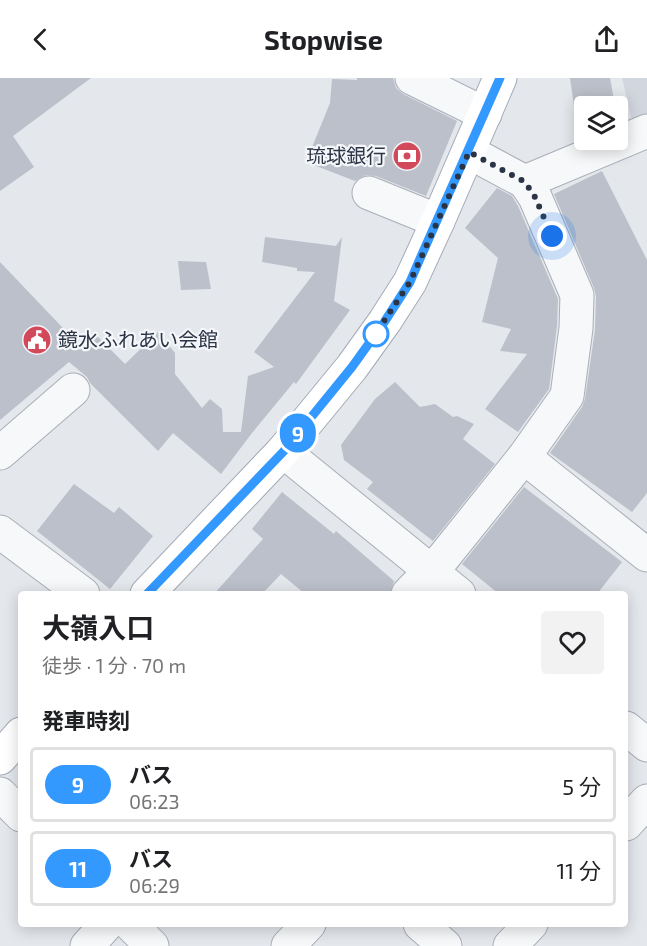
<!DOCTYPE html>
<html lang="ja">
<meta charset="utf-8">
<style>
:root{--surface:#fff;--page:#f2f2f2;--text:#202124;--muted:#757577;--line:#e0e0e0}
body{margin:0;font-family:"Exo 2","Noto Sans JP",sans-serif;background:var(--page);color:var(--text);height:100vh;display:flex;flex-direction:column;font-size:22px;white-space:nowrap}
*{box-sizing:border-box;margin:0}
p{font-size:20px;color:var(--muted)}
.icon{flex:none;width:33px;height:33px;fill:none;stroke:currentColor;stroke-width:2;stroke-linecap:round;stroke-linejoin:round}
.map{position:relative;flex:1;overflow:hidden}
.side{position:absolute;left:18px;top:513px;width:610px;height:336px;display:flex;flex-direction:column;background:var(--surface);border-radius:6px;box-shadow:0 3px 15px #0003}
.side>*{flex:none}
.badge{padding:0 12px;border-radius:20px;font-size:21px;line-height:39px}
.buttons{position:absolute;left:574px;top:18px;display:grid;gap:12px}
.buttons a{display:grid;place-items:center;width:54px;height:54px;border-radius:6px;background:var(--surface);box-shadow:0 3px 15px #0003;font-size:30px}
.you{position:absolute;width:30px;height:30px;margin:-15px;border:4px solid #fff;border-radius:50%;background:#1a73e8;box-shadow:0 0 0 9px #1a73e833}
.map>.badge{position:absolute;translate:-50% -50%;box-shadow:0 0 0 3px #fff}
h2{padding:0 24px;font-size:22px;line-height:54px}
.round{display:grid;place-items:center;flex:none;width:63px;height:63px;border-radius:6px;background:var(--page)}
.summary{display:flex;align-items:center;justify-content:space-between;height:102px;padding:0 24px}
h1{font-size:28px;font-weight:700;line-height:45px}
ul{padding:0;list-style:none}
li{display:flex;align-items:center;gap:18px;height:75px;margin:0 12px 9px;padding:0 12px;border:3px solid var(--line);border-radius:6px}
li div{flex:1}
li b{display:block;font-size:22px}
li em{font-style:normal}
li .badge{min-width:66px;font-weight:700;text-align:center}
header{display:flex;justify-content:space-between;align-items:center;height:78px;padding:0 24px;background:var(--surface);font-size:27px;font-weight:700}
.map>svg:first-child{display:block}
.built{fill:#d2d6de}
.building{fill:#bbc0ca}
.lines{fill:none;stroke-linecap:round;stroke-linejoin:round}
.minor-casing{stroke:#a9aeb7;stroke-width:35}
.major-casing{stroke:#a3abb8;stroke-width:35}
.minor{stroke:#f7f8fa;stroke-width:33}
.major{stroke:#fff;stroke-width:33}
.line-casing{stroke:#fff;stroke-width:14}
.line{stroke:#39f;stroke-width:9}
.walk{stroke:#2b3445;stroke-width:6;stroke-dasharray:0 10.8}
.stop-dot{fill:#fff;stroke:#39f;stroke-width:3}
.labels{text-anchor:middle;stroke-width:4.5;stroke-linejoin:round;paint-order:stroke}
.poi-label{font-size:20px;fill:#2b3445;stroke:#f4f6f9;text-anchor:end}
</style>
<header><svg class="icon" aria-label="back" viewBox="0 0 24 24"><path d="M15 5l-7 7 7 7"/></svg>Stopwise<svg class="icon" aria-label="share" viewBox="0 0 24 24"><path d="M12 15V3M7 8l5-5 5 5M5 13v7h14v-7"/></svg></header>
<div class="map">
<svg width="647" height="868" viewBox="0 0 647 868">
<rect width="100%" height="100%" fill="#e4e7ec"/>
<polygon class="built" points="622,0 647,0 647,41 633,46"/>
<g class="building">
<polygon points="0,0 91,0 13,58 34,89 0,113"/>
<polygon points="357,0 393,0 396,10 403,16 457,43 426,118 376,98 366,97 355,103 306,84 330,25 332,1 357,2"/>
<polygon points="570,0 610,0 615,28 574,28"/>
<polygon points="602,93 647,182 647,415 632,434 550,375 582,329 585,321 595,252 596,218 594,210 554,116"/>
<polygon points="497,110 512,118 518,128 558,221 557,248 549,311 518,354 485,331 527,276 500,273 511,251 482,244 498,180 465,150"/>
<polygon points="265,159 336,168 342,159 334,223 350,232 296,306 294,304 252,355 221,396 173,355 158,373 90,305 87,299 69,284 0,342 0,184 81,269 95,256 125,286 158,254 175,275 175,296 202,330 210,321 222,331 223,354 241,354 248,298 274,289 254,274 315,194 297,193 297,190 262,184"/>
<polygon points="178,183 206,184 211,211 181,212"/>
<polygon points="395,304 420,329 435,326 453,339 457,338 474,346 463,361 495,386 433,463 367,411 373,404 344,382 341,367 375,321"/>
<polygon points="74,406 114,435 119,429 153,458 110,511 37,453"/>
<polygon points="524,409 622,484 597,516 499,516 462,486"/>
<polygon points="282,414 334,456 336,453 394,503 390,516 305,516 281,496 262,516 214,516 263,461 252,451"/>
</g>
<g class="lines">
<g class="minor-casing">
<g id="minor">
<polyline points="412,0 485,36"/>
<polyline points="525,104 647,53"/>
<polyline points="369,115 438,143"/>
<polyline points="283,373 459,516"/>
<polyline points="0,375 73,312"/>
<polyline points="524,379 647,477"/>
<polyline points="0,454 83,516"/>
<polyline points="408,516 443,480 524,379 567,318 576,250 577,217 535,119 525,104 469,74"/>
<polyline points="626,650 647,667"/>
<polyline points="0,716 21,737"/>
<polyline points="626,746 647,723"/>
<polyline points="130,846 152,868"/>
<polyline points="420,846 445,868"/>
<polyline points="87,868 107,846"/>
<polyline points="288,868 309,846"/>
<polyline points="510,868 531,846"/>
</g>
</g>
<g class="major-casing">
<g id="major">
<polyline points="147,516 283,373 352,289 385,243 410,204 438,143 500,0"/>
<polyline points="0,680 21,656"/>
</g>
</g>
<use href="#minor" class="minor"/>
<use href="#major" class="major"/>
</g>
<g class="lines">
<g class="line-casing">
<polyline id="line" points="147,516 283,374 304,348 352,289 385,243 410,204 419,183 500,0"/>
</g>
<use href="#line" class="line"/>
<polyline class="walk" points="376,256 374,258 410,204 469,74 525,104 535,119 552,158"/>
</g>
<defs>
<g id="bank-disc" transform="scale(1.5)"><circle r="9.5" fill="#d1495b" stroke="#f4f6f9"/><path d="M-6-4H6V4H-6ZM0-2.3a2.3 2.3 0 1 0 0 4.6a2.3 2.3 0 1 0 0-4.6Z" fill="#fff"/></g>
<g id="civic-disc" transform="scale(1.5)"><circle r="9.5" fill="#d1495b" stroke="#f4f6f9"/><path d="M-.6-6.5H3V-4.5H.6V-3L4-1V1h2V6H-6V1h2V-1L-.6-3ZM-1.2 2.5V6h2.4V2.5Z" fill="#fff"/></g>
</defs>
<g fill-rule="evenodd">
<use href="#bank-disc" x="407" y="78"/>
<use href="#civic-disc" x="37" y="262"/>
</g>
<circle class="stop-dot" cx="376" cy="256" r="12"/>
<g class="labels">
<g class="poi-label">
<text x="386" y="85">琉球銀行</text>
<text x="58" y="269" text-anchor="start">鏡水ふれあい会館</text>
</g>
</g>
</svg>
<div class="buttons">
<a><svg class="icon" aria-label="layers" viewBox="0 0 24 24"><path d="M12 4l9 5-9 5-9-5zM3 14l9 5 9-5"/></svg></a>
</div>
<div class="you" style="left:552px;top:158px"></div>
<b class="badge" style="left:298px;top:355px;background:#39f;color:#fff">9</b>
<section class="side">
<div class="summary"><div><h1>大嶺入口</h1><p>徒歩 · 1 分 · 70 m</p></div><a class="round"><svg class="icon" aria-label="heart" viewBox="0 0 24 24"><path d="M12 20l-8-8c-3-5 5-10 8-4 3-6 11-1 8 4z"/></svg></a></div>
<h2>発車時刻</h2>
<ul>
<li><span class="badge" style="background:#39f;color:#fff">9</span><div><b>バス</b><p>06:23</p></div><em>5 分</em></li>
<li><span class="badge" style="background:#39f;color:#fff">11</span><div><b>バス</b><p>06:29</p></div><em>11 分</em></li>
</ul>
</section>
</div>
